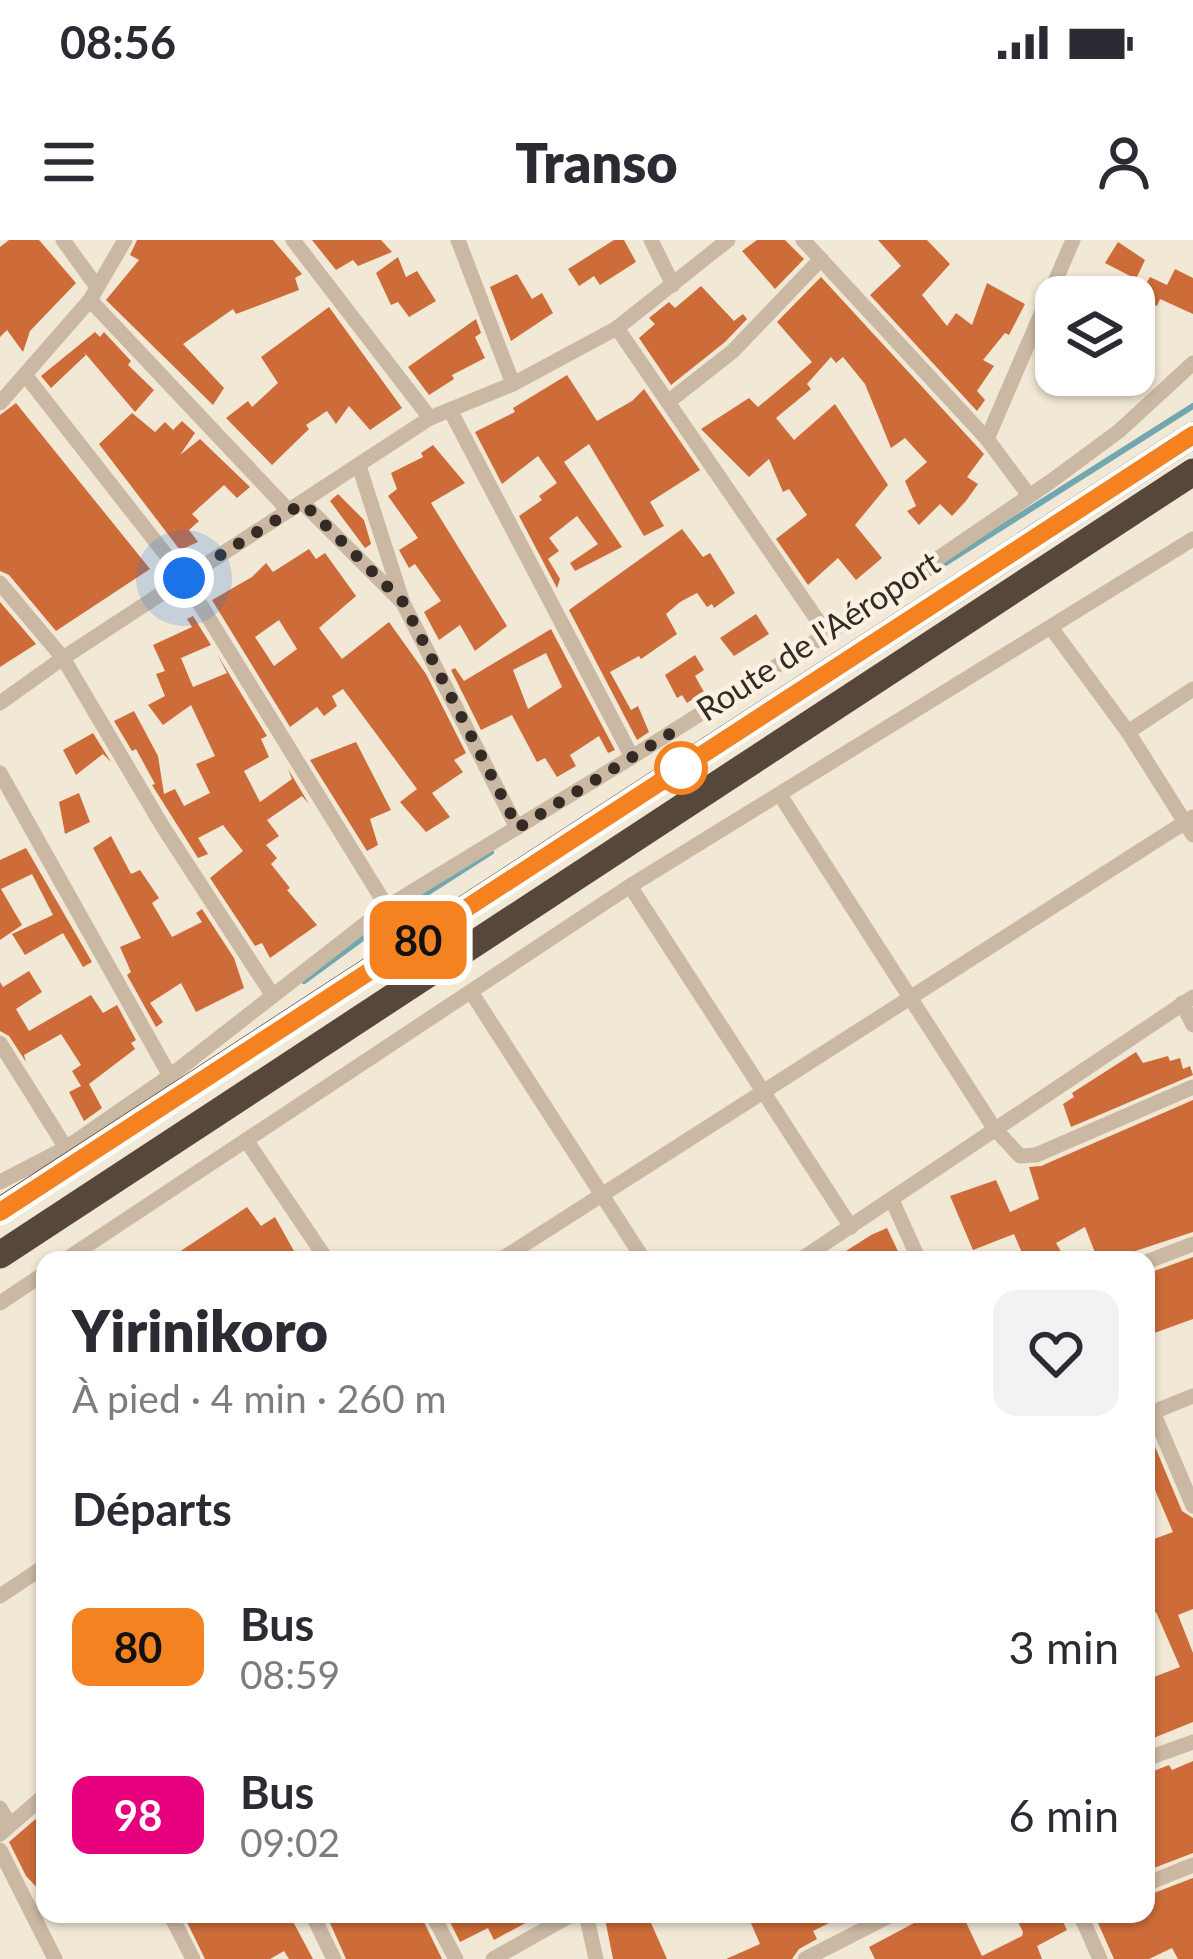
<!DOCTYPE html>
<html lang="fr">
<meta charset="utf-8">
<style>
:root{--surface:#fff;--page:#f2f2f3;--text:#2b2b33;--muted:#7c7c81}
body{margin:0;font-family:Lato,sans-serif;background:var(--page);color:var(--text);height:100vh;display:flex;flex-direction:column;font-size:45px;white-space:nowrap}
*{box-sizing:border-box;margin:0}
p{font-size:39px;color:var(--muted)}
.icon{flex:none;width:66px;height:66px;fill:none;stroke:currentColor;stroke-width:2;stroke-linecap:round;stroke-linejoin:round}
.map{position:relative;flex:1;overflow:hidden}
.panel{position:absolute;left:36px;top:1011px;width:1119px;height:672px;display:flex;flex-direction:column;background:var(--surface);border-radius:24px;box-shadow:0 3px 9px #0004}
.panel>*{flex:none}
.badge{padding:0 24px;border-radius:18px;font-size:42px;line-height:78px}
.controls{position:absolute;left:1035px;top:36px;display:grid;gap:24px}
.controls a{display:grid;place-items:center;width:120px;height:120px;border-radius:24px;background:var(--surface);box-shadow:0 3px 9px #0004;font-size:60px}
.you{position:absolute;width:60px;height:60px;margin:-30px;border:9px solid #fff;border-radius:50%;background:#1a73e8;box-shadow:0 0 0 18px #1a73e833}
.map>.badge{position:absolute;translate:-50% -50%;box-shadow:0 0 0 6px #fff}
h2{padding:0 36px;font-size:45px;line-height:108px}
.round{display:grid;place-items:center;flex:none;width:126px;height:126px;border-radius:24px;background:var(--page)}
.summary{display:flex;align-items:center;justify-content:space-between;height:204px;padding:0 36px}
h1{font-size:57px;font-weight:800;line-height:90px}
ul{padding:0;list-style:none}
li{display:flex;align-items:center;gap:36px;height:168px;padding:0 36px}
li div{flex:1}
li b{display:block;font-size:45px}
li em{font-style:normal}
li .badge{min-width:132px;font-weight:700;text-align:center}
.status{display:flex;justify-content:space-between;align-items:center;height:84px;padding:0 60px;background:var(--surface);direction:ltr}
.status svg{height:33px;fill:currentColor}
header{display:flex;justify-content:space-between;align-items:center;height:156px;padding:0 36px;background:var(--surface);font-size:54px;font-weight:800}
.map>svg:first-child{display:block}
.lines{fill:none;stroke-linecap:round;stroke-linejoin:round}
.stream{stroke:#73a7b0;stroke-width:6}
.building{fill:#cd6c39;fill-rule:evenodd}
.street{stroke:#cab8a2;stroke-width:15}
.highway{stroke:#56463b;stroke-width:27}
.line-casing{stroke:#fff;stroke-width:27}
.line{stroke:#f58220;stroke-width:18}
.walk{stroke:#342b25;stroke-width:12;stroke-dasharray:0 21.6}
.stop-dot{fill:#fff;stroke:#f58220;stroke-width:6}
.labels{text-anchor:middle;stroke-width:9;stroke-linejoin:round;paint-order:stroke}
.street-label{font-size:33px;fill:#342b25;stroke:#faf1e2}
</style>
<div class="status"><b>08:56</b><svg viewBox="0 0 49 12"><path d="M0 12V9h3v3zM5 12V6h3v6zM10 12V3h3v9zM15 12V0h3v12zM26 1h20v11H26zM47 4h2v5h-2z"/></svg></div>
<header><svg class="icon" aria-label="menu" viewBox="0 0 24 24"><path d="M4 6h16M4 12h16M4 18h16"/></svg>Transo<svg class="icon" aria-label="person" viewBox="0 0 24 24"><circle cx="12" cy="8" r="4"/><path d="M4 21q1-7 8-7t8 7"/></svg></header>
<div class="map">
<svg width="1193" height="1719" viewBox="0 0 1193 1719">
<rect width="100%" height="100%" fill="#f2e8d6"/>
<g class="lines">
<g class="stream">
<polyline points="917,341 1193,166"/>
<polyline points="304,741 405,667 491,612"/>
</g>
</g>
<g class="building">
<polygon points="9,0 39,0 76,43 30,91 23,112 7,90 0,97 0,7"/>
<polygon points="137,0 273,0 302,34 295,38 299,50 236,74 233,69 183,104 224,148 213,165 106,60 139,20 130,15"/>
<polygon points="312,0 381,0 392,12 358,26 353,20 336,30"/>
<polygon points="614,0 624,0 636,22 600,45 594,36 579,46 568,29"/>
<polygon points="757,0 785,0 804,19 775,49 742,11"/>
<polygon points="878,0 927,0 950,24 922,55 947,86 956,73 972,85 987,43 1025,64 1009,95 1005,93 983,120 994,126 977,151 985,160 977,171 870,55 901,26"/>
<polygon points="1118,2 1145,20 1136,39 1105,23"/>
<polygon points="398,17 406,37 417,31 436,61 409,77 398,62 391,65 376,33"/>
<polygon points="1175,29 1193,38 1193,74 1160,59 1157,66 1138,57 1150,37 1167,45"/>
<polygon points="517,34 532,59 542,53 553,73 511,101 490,47"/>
<polygon points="821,37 984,214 967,237 978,244 966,261 952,276 940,264 919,285 907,271 916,266 905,241 927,222 905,198 891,208 865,144 843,117 836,123 831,117 807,144 811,149 776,178 794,200 835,164 888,245 855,285 882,318 856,340 838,318 808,345 776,299 807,275 789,249 783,252 769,219 749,237 701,189 749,158 758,167 812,122 777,82"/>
<polygon points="701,46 734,81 743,74 747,79 725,102 671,145 639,98 655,84 649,78 669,62 675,68"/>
<polygon points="329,67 402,168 370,190 349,166 336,184 327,171 306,185 309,189 272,225 226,178 248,161 252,167 278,143 261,117"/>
<polygon points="476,79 481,93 475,97 485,118 452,135 454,139 429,155 408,127"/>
<polygon points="95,92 100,97 104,92 131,121 128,125 154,150 135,172 84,112 86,115 51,148 41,136"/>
<polygon points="567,135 597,181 632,161 644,149 700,230 650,262 664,286 644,296 589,204 564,222 622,307 575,331 570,323 598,304 577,276 549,298 559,311 548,319 560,339 557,348 519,276 542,260 539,256 557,243 538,216 502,244 475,192 515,172 513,168"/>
<polygon points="16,163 150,329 56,391 9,335 0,331 0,175"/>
<polygon points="132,173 155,192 165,182 173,190 182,181 195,193 180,215 200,199 250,247 237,258 224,245 192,274 199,281 189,290 198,302 180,310 99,204"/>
<polygon points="433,205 465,243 431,263 507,386 475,411 460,385 439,400 424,372 441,361 415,324 409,328 399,310 418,298 388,256 397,249 391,233 423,217 421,213"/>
<polygon points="338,254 364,280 371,304 365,308 330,261"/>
<polygon points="682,289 703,317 710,313 735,353 714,368 712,364 707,367 697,353 680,362 666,374 677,394 641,419 639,416 610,432 631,470 638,466 649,492 637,500 569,370"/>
<path d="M309,309L316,319L325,313L356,356L319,388L342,419L389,382L426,434L466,513L454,520L463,532L432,553L450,577L426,592L400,562L417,549L343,449L332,456L337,466L324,476L317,467L290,487L212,360L252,337L266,323L273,332ZM279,380L297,409L274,426L255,397Z"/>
<polygon points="0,362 36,404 0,427"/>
<polygon points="756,374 769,394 734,416 720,398"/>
<polygon points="193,376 211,405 181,418 193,447 227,433 217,414 267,496 261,499 269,517 244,531 260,562 292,539 288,529 309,564 302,556 267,580 279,596 266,605 277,618 271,624 290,648 287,650 317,685 270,718 262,703 255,706 210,638 243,611 223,585 198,598 208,614 198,618 152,545 155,544 136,509 132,511 114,481 134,471 158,516 164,554 175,549 184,566 210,553 196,524 215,516 191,465 163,485 148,465 165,456 156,434 165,431 153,405 192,387 187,379"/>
<path d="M551,389L615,510L608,513L599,496L570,515L576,526L557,537L545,518L537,522L512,475L481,490L451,430L455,428L464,441ZM546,413L562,447L528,469L513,430Z"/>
<polygon points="695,415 704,430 695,436 704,452 687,463 682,455 677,458 665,435"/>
<polygon points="93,493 111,522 103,514 76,535 63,510"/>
<polygon points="356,502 391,570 370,579 378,605 367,611 310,520"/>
<polygon points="79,553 90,582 65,594 59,562"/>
<polygon points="111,596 131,634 140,630 159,658 152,663 172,697 202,682 196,673 202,669 234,718 244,748 196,772 181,743 150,763 163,782 156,787 127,735 131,732 120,707 141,698 93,608"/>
<polygon points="26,608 92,722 83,727 63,693 25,715 12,694 53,675 32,634 1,649 22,685 0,700 0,620"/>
<polygon points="29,731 42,752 16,769 29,791 91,755 103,773 117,765 136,800 131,803 135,809 89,844 102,868 84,881 69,852 81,846 72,831 81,825 61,794 24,815 26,822 9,796 0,791 0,742 3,747"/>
<polygon points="1136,812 1143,823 1168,816 1170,821 1180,818 1183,829 1190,826 1193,835 1071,887 1063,864 1074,857 1072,853"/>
<polygon points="1193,860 1193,992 1108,1020 1098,1020 1085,987 1056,1003 1066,1020 1025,1020 1014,994 973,1010 950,956 996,940 1010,972 1039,959 1029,927 1041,926"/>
<polygon points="247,967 261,986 275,977 299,1020 167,1020"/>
<polygon points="887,988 902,1020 832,1020 871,995"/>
<polygon points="1193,1017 1193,1079 1146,1096 1146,1034"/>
<polygon points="1153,1202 1182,1271 1193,1278 1193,1369 1178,1375 1193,1413 1193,1482 1146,1501 1146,1440 1180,1427 1156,1372 1146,1376 1146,1302 1173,1292 1153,1245 1146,1247 1146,1205"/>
<polygon points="1193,1521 1193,1613 1146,1631 1146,1534 1169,1525 1172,1530"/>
<polygon points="45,1571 45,1656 26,1636 9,1602"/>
<polygon points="1193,1638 1193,1719 1178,1719 1172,1708 1149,1719 1114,1719 1094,1674 1146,1674 1146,1656"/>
<polygon points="183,1674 289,1674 313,1719 289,1719 284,1711 270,1719 205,1719"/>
<polygon points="347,1674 420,1674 442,1719 346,1719 330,1683"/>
<polygon points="446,1674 542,1674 494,1700 488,1688 460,1702"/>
<polygon points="604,1674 647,1674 667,1719 613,1719"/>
<polygon points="747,1674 847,1674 813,1691 817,1699 799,1709 792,1719 726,1719 760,1704"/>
<polygon points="931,1674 937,1682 962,1674 982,1716 1022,1696 1023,1692 1014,1674 1033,1674 1037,1683 1059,1674 1067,1690 1037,1706 1042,1719 875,1719 869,1707"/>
</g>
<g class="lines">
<g class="street">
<polyline points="63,0 97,47"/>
<polyline points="293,0 430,178"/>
<polyline points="458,0 513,144"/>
<polyline points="651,0 673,45"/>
<polyline points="803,0 987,199 1028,254"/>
<polyline points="90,60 289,271"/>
<polyline points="617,88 827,394"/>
<polyline points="26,136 184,338 387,667"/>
<polyline points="668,162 733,111 821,19"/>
<polyline points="0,163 90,60 125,0"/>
<polyline points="987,199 1073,0"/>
<polyline points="303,263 403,363 359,226"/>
<polyline points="0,343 63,418 163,587 273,756"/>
<polyline points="403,363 517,588"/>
<polyline points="1052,389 1128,492 1193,595"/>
<polyline points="0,463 63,418 430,178 513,144 617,88 728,0"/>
<polyline points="1128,492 1193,449"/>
<polyline points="632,517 827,394 1050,242 1119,191 1193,123"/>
<polyline points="0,533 170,836"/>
<polyline points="780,555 994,888 1020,916 1036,915 1193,847"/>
<polyline points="630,646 851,987"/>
<polyline points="471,752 644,1020"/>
<polyline points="1182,763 1193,785"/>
<polyline points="0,803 66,908"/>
<polyline points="246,900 327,1020"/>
<polyline points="0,942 66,908 170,836 387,667 632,517 451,172"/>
<polyline points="892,960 919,1020"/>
<polyline points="65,1020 630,646 1193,299"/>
<polyline points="500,1020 1193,577"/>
<polyline points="800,1020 1193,757"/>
<polyline points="1146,1022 1193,1004"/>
<polyline points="0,1063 45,1033"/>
<polyline points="1153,1172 1193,1266"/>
<polyline points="1146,1175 1193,1156"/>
<polyline points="0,1356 45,1326"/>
<polyline points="1146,1519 1193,1502"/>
<polyline points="0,1568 10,1585"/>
<polyline points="0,1594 45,1555"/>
<polyline points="0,1610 55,1719"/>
<polyline points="1146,1644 1193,1625"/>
<polyline points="170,1674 193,1719"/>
<polyline points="312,1674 334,1719"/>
<polyline points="432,1674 456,1719"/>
<polyline points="586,1674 596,1719"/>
<polyline points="1080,1674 1100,1719"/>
<polyline points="493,1719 573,1674"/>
<polyline points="805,1719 893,1674"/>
</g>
<g class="highway">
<polyline points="0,971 1193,195"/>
<polyline points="0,1015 1193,232"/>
</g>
</g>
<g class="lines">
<g class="line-casing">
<polyline id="line" points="0,972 1193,195"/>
</g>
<use href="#line" class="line"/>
<polyline class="walk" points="184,338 303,263 403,362 518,588 671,493 681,528"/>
</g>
<circle class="stop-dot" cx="681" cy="528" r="24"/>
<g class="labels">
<g class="street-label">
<text transform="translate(818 396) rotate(-33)" y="12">Route de l'Aéroport</text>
</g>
</g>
</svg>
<div class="controls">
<a><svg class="icon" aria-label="layers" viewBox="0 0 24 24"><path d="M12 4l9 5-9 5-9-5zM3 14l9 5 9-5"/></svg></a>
</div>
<div class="you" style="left:184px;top:338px"></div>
<b class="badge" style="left:418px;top:700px;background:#f58220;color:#111">80</b>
<section class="panel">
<div class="summary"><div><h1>Yirinikoro</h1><p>À pied · 4 min · 260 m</p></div><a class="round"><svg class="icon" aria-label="heart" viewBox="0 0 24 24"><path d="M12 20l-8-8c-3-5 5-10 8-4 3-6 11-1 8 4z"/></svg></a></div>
<h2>Départs</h2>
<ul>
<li><span class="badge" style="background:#f58220;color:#111">80</span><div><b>Bus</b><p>08:59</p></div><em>3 min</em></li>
<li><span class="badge" style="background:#e6007e;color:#fff">98</span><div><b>Bus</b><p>09:02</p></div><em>6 min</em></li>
</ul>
</section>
</div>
